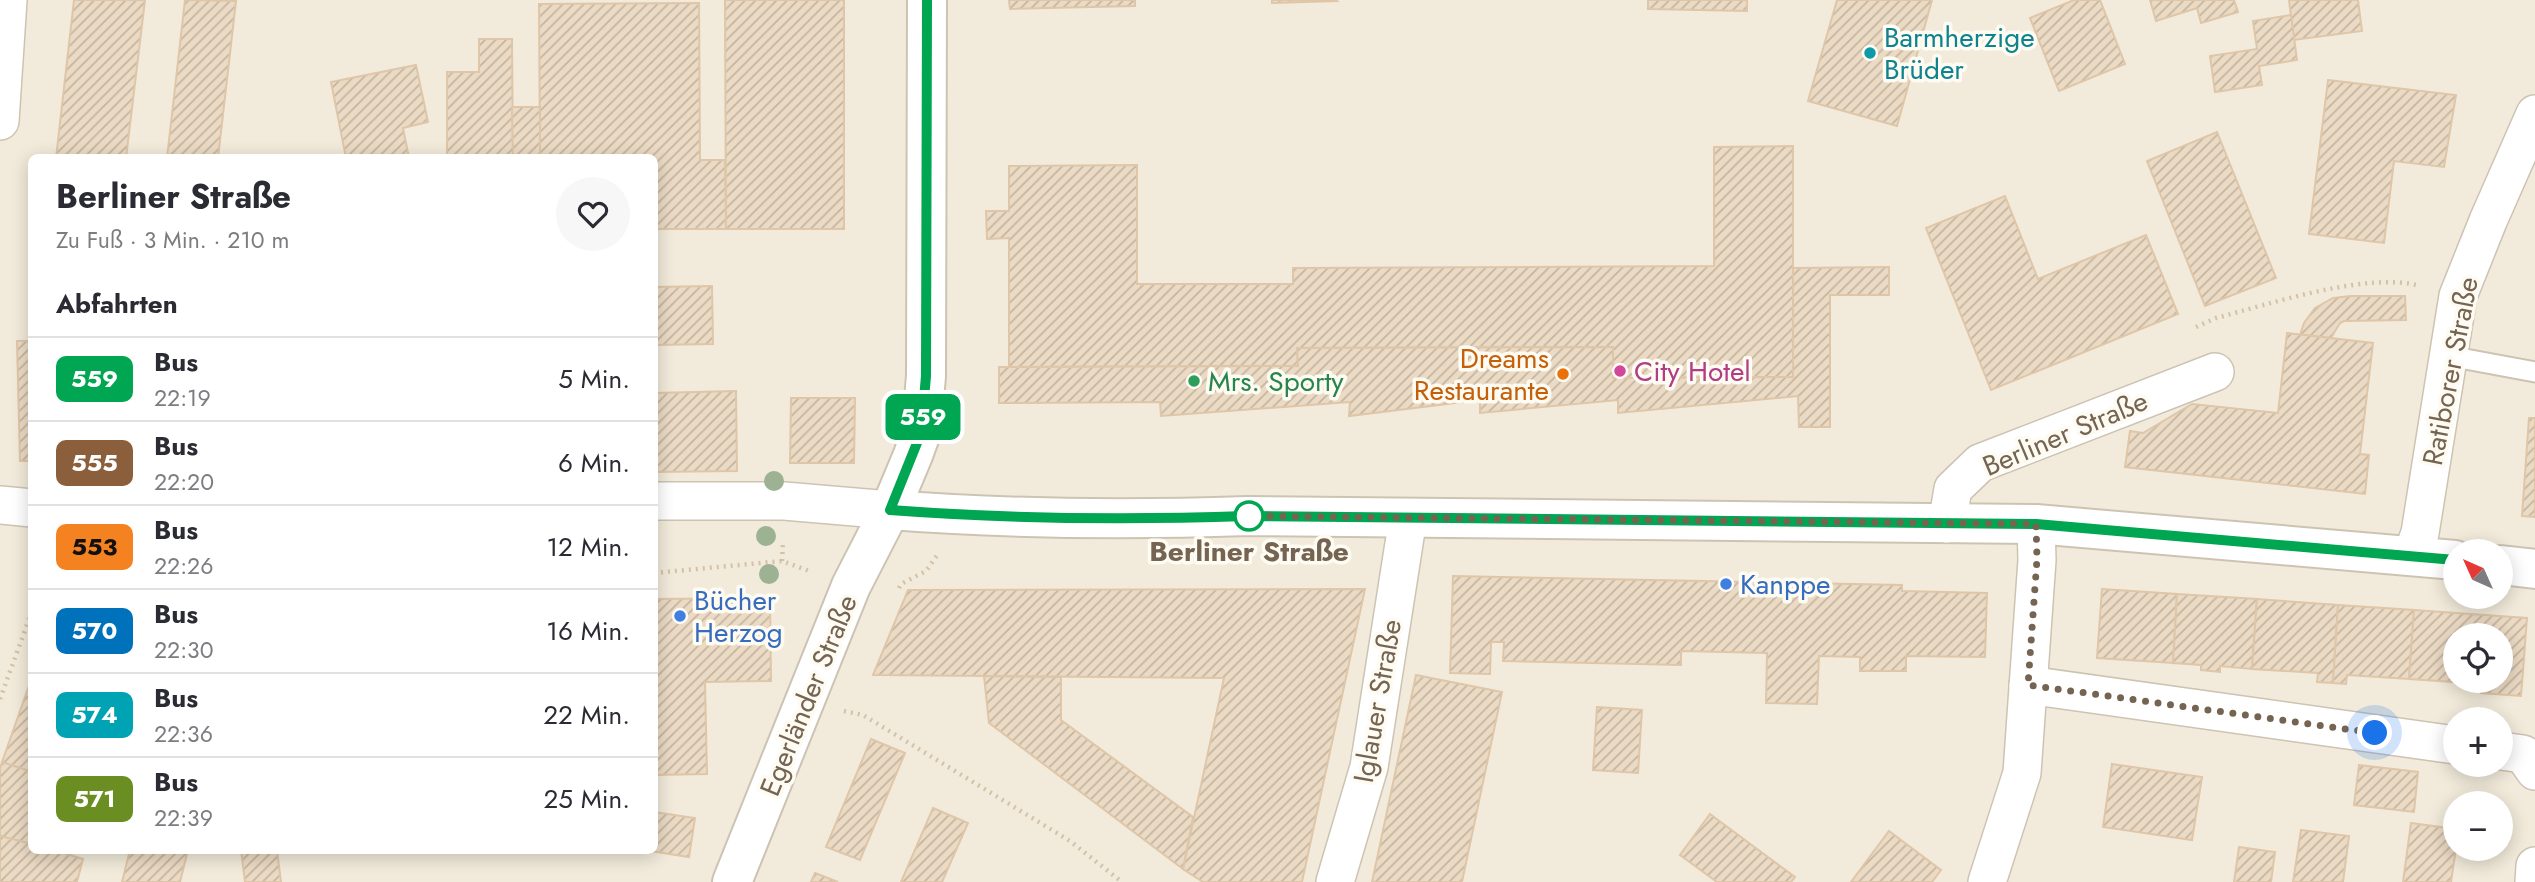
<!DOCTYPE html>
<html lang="de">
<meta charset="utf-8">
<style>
:root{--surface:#fff;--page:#f7f7f7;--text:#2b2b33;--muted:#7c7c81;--line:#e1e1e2}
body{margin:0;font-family:Jost,sans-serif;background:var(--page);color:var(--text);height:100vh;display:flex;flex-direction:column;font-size:26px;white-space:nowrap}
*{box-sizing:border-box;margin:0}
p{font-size:23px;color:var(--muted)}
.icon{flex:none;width:38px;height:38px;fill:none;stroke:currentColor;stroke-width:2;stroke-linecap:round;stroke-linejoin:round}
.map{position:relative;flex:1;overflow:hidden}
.sheet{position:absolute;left:28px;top:154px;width:630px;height:700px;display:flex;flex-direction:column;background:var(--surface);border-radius:10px;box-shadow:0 4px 18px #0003}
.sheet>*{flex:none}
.badge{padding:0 14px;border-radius:10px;font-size:24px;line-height:46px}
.needle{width:46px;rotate:315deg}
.buttons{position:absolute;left:2443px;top:539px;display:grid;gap:14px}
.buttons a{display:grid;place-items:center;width:70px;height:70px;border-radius:50%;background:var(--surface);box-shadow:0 4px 18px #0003;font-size:35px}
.you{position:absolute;width:35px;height:35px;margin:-18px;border:5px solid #fff;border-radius:50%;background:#1a73e8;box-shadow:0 0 0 10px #1a73e833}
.map>.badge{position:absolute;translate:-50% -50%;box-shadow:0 0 0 4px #fff}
h2{padding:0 28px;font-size:26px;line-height:63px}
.round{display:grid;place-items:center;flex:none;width:74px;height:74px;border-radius:37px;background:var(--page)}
.headline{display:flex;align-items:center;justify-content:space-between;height:119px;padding:0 28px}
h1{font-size:33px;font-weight:700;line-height:52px}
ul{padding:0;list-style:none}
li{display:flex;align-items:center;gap:21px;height:84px;padding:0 28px;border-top:2px solid var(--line)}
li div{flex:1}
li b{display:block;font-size:26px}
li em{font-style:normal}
li .badge{min-width:77px;font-weight:700;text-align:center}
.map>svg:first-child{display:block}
.residential{fill:#f2ebdb;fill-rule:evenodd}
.building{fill:url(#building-hatch);stroke:#dfc6a8;stroke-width:2;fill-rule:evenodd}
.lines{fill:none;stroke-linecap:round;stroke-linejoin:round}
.service-casing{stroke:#cdc3b3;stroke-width:23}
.minor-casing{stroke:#cdc3b3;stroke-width:40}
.tertiary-casing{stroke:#cdc3b3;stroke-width:42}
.path{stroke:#d4c1a9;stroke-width:4.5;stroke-dasharray:2 5;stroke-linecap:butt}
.service{stroke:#fff;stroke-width:19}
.minor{stroke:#fff;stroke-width:37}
.tertiary{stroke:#fff;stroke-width:38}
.tree{fill:#9db293}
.line-casing{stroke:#fff;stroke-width:16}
.line{stroke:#00a651;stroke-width:10}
.walk{stroke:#756451;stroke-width:7;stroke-dasharray:0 12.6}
.culture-dot{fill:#0f9aa8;stroke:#fefbf3;stroke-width:2.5}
.hotel-dot{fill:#d1479c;stroke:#fefbf3;stroke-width:2.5}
.food-dot{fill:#e8710a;stroke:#fefbf3;stroke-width:2.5}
.leisure-dot{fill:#2e9e5b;stroke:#fefbf3;stroke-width:2.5}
.stop-dot{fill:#fff;stroke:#00a651;stroke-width:3.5}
.shop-dot{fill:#3f7fe0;stroke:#fefbf3;stroke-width:2.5}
.labels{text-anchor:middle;stroke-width:7;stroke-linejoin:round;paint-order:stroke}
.culture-label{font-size:28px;fill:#0d838f;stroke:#fefbf3;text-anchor:start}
.food-label{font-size:28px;fill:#c56008;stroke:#fefbf3;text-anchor:end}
.hotel-label{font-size:28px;fill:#b23c85;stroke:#fefbf3;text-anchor:start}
.street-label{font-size:28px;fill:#756451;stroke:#fefbf3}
.leisure-label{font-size:28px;fill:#27864d;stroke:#fefbf3;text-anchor:start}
.stop-label{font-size:28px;font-weight:bold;fill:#756451;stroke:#fefbf3}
.shop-label{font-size:28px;fill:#366cbe;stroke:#fefbf3;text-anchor:start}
</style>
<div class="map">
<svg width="2535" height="882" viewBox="0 0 2535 882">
<defs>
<pattern id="building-hatch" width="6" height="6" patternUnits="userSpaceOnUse" patternTransform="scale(1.75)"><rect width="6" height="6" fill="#ecdbc4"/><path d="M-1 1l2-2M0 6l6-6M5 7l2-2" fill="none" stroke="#c4b5a2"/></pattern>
</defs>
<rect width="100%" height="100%" fill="#fbf8ec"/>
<path class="residential" d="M0,0H2535V882H0ZM32,158H654V850H32ZM2455,551H2501V597H2455ZM2455,635H2501V681H2455ZM2455,719H2501V765H2455ZM2455,803H2501V849H2455Z"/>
<g class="building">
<polygon points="74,0 145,0 126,158 56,158"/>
<polygon points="185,0 236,1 218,158 167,158"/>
<polygon points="725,0 844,0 844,229 726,229"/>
<polygon points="1009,0 1135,0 1135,6 1010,9"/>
<polygon points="1272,0 1336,0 1337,1 1272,3"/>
<polygon points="1648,0 1747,0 1747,11 1648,9"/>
<polygon points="1837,0 1932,0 1897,126 1808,101"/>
<polygon points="2074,0 2100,0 2125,64 2059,91 2030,18"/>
<polygon points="2150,0 2234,0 2238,12 2201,23 2197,8 2156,21"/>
<polygon points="2289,0 2358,0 2362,31 2294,40"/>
<polygon points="699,3 700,160 725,160 726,229 654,229 654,158 540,158 539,4"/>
<polygon points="2291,15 2297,60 2259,66 2262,85 2215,92 2210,56 2257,49 2253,21"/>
<polygon points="479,39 512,39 513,158 447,158 447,72 479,72"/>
<polygon points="416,65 428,122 403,128 409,158 346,158 331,82"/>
<polygon points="2328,80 2456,95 2444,167 2394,161 2384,243 2309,234"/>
<polygon points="512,107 540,107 540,158 513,158"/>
<polygon points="2217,132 2276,278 2205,306 2147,161"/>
<polygon points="1793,146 1793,377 1613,378 1613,347 1297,348 1298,366 1009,367 1009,238 987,239 986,211 1009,211 1009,166 1137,165 1137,284 1293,284 1293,268 1714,266 1714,147"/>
<polygon points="2005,196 2038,279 2146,235 2178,314 1991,390 1926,228"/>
<polygon points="1889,267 1889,295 1830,295 1830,427 1799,427 1798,396 1618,413 1618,400 1480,413 1480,400 1349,416 1350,402 1161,416 1160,402 999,403 999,367 1298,366 1297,348 1613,347 1613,378 1793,377 1793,268"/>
<polygon points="712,286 713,344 656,345 657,393 654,393 654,287"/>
<polygon points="2351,296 2405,296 2406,320 2344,321 2340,323 2331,338 2300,335 2304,323 2315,308 2333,298"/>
<polygon points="2287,333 2373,343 2360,454 2369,455 2365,494 2125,467 2130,431 2143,433 2192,404 2278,413"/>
<polygon points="17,341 32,341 32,461 20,461"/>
<polygon points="736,391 737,471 654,472 654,393"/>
<polygon points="791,398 855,398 854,463 790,463"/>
<polygon points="2529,418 2535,418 2535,517 2522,516"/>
<polygon points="1453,576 1902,585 1902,591 1987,593 1985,657 1906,656 1906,671 1860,671 1860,657 1819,656 1817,704 1766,703 1767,653 1681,651 1681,665 1503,661 1504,642 1491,642 1490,674 1450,673"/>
<polygon points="1365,589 1302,882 1203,882 1183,869 1224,678 873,675 908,590"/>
<polygon points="2102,589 2177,594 2173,663 2097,658"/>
<polygon points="2177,594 2257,599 2252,669 2220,666 2220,672 2201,670 2201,665 2173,663"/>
<polygon points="770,598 771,681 705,682 707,774 654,775 654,599"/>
<polygon points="2257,599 2338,605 2333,683 2317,682 2318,673 2252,669"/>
<polygon points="2338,605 2414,610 2409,679 2347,675 2346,684 2333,683"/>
<path d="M2414,610L2527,618L2521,696L2481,693L2482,684L2409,679ZM2455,635H2501V681H2455Z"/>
<polygon points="1416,675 1502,692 1462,882 1372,882"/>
<polygon points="984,676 1061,677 1061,720 1193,817 1183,869 989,723"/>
<polygon points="32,677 32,772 2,762"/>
<polygon points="1597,707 1642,710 1638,773 1593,770"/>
<polygon points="871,739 905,753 860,860 826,847"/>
<polygon points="2,762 32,772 32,844 0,836 0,769"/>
<polygon points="2112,764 2202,777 2192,840 2103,827"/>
<polygon points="2359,765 2418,772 2414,812 2354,805"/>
<polygon points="933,808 968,823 942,882 901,882"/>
<polygon points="654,812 695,818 689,857 644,850 654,850"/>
<polygon points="1710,814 1795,877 1791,882 1717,882 1680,855"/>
<polygon points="2411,823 2455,829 2456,849 2451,882 2403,882"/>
<polygon points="2301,830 2349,836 2343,882 2293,882"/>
<polygon points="1889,831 1941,870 1932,882 1851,882"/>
<polygon points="0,836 32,844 32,850 54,850 83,859 77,882 0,882"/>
<polygon points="2239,847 2275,852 2271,882 2234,882"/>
<polygon points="130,850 188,850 180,882 122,882"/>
<polygon points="241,850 277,850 281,882 245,882"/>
<polygon points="815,873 838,882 811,882"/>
</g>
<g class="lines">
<g class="service-casing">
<polyline id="service" points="2449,356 2535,372"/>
</g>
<g class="minor-casing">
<g id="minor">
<polyline points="0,121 8,0"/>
<polyline points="654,501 784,501 890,510"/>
<polyline points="0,505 32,508"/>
<polyline points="1947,524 1953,489 1980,463 2215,372"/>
<polyline points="2412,555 2420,533 2458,296 2488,221 2535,114"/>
<polyline points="2028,685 2455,745"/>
<polyline points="2501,751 2523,754 2535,771"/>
<polyline points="1335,882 1369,767 1408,518"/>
<polyline points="1987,882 2022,773 2037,560 2036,524"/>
<polyline points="2534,882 2535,866"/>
</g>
</g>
<g class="tertiary-casing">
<g id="tertiary">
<path d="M890,510C1009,519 1127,520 1247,516L2036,524L2455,560"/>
<polyline points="2501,565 2535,569"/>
<polyline points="732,882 851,586 890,510 913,455 921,433 926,376 927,0"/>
</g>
</g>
<g class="path">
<path d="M2196,327L2216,318C2270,304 2368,271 2420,286"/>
<polyline points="782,561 783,541"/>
<polyline points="654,573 782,561 812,572"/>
<polyline points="899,588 901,584 926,571 938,554"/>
<polyline points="0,699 32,611"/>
<polyline points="844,711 863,715 1070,841 1122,882"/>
</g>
<use href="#service" class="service"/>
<use href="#minor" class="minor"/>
<use href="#tertiary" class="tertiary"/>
</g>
<g class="tree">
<circle cx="774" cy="481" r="10"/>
<circle cx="766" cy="536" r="10"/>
<circle cx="769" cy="574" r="10"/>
</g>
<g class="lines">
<g class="line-casing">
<path id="line" d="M927,0L926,376L921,433L890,510C1009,519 1127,520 1247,516L2036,524L2455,560"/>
</g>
<use href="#line" class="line"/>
<polyline class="walk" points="1249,516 1247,516 2036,524 2037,559 2028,685 2375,733"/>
</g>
<circle class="culture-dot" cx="1870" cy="53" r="7"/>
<circle class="hotel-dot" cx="1620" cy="371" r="7"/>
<circle class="food-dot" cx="1563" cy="374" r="7"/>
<circle class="leisure-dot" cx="1194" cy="381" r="7"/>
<circle class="stop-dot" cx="1249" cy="516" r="14"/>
<g class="shop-dot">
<circle cx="1726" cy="584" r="7"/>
<circle cx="680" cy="616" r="7"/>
</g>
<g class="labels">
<g class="culture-label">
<text x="1884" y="47">Barmherzige<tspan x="1884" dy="32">Brüder</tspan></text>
</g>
<g class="food-label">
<text x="1549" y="368">Dreams<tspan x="1549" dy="32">Restaurante</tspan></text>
</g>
<g class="hotel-label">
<text x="1634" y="381">City Hotel</text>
</g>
<g class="street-label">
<text transform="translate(2450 371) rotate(-79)" y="10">Ratiborer Straße</text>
<text transform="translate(2065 433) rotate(-23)" y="10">Berliner Straße</text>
<text transform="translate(808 695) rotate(-68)" y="10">Egerländer Straße</text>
<text transform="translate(1377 701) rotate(-80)" y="10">Iglauer Straße</text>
</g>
<g class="leisure-label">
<text x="1208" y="391">Mrs. Sporty</text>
</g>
<g class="stop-label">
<text x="1249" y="561">Berliner Straße</text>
</g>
<g class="shop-label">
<text x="1740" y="594">Kanppe</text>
<text x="694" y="610">Bücher<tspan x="694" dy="32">Herzog</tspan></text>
</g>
</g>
</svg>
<div class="buttons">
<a><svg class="needle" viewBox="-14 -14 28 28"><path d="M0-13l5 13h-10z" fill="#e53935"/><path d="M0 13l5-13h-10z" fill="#7c7c81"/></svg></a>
<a><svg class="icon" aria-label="locate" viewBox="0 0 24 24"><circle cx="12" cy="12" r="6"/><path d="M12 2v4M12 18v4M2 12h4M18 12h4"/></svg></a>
<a>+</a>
<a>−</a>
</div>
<div class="you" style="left:2375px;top:733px"></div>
<b class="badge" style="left:923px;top:417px;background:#00a651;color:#fff">559</b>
<section class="sheet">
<div class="headline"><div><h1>Berliner Straße</h1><p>Zu Fuß · 3 Min. · 210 m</p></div><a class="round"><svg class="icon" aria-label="heart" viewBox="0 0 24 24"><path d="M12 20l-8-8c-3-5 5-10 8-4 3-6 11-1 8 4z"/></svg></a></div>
<h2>Abfahrten</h2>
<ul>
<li><span class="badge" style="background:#00a651;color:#fff">559</span><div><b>Bus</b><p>22:19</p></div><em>5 Min.</em></li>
<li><span class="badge" style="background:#8b5e3c;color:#fff">555</span><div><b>Bus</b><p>22:20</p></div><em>6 Min.</em></li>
<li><span class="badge" style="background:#f58220;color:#111">553</span><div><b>Bus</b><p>22:26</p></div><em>12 Min.</em></li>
<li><span class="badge" style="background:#0072bc;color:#fff">570</span><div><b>Bus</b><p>22:30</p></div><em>16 Min.</em></li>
<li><span class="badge" style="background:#00a3b4;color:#fff">574</span><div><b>Bus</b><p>22:36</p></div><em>22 Min.</em></li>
<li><span class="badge" style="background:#6b8e23;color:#fff">571</span><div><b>Bus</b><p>22:39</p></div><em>25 Min.</em></li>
</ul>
</section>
</div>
